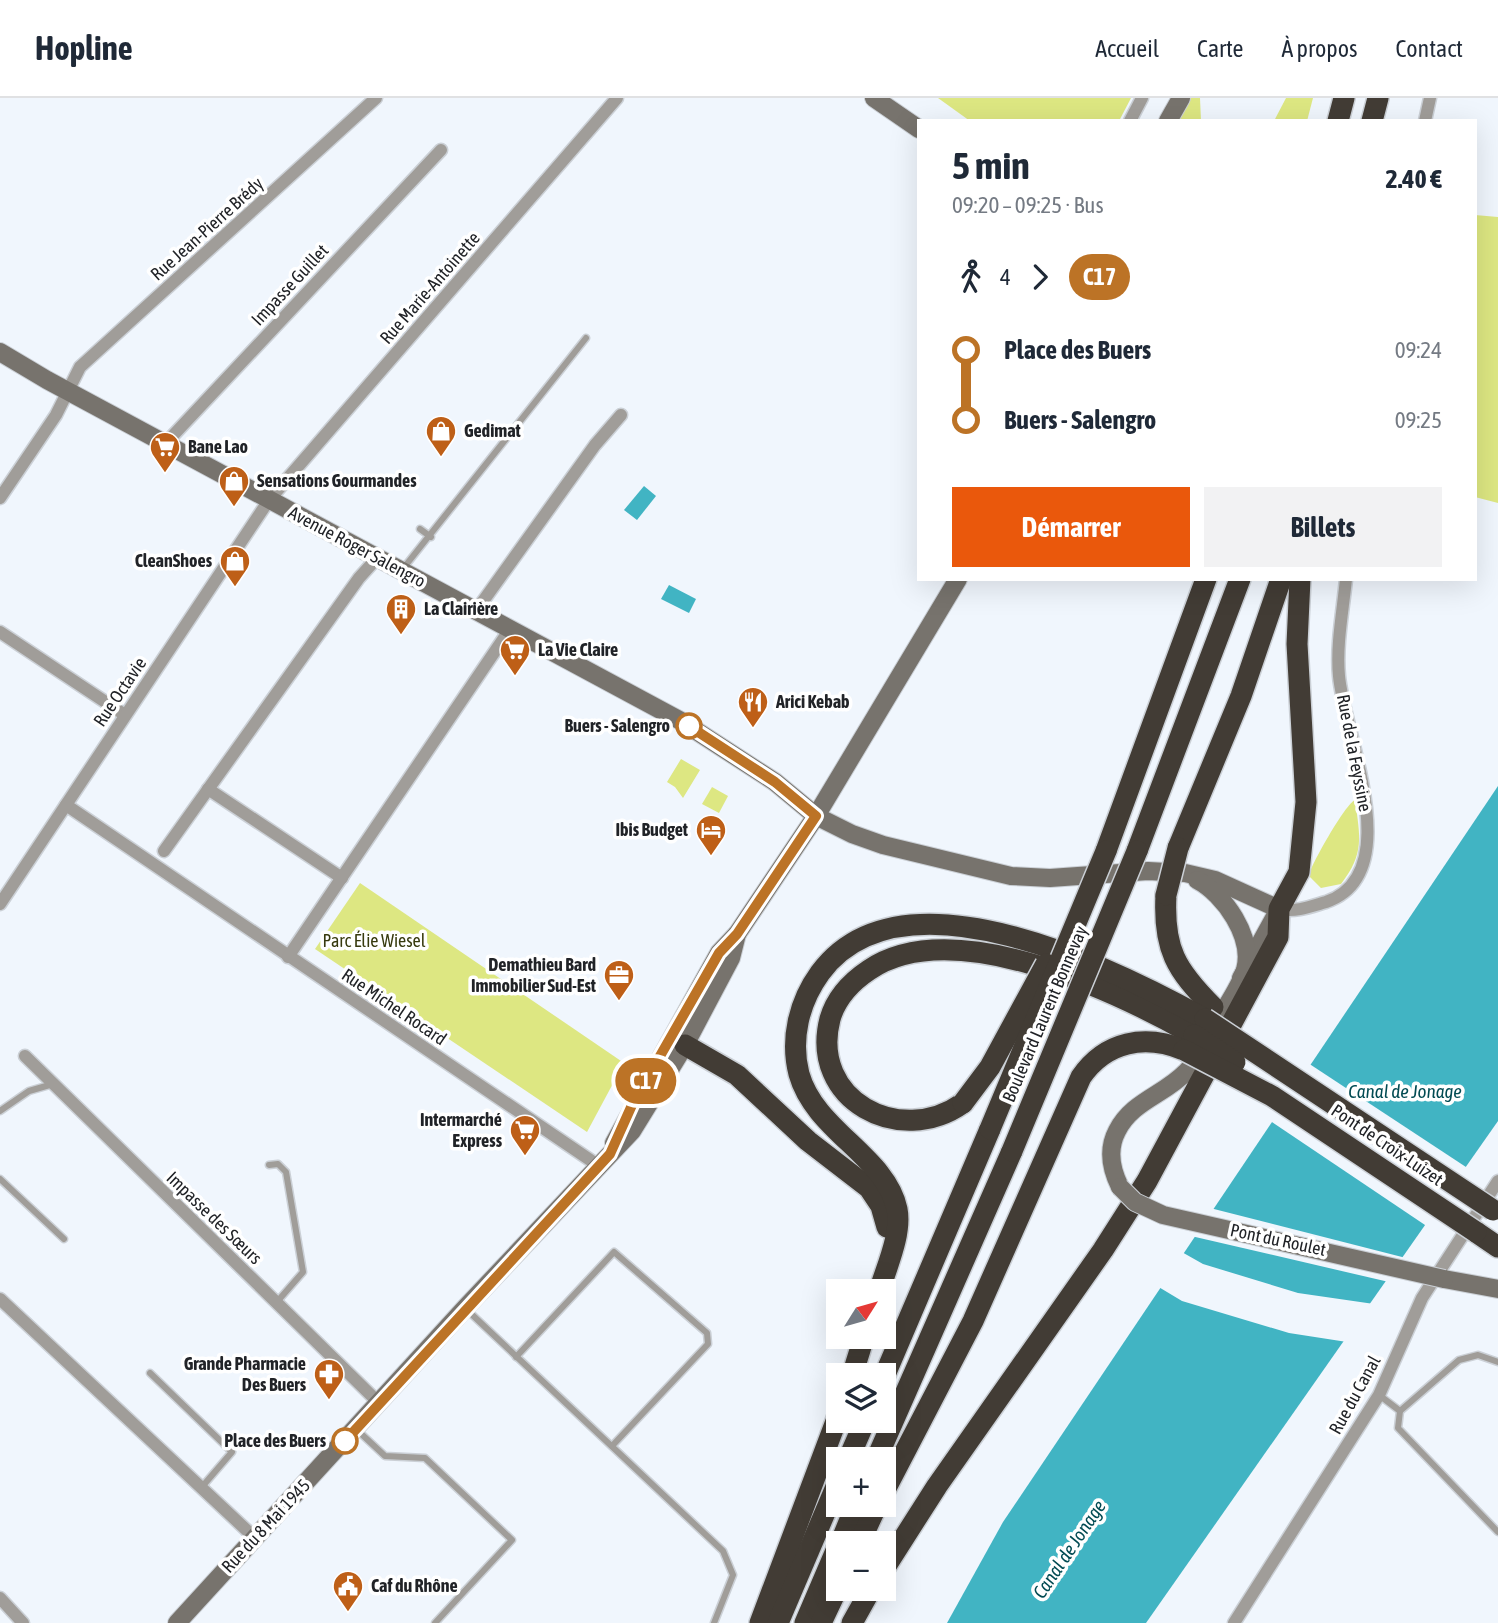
<!DOCTYPE html>
<html lang="fr">
<meta charset="utf-8">
<style>
:root{--surface:#fff;--page:#f2f2f3;--text:#1f2937;--muted:#747a83;--line:#e0e1e3;--accent:#ea580c}
body{margin:0;font-family:"Asap Condensed",sans-serif;background:var(--page);color:var(--text);height:100vh;display:flex;flex-direction:column;font-size:26px;white-space:nowrap}
*{box-sizing:border-box;margin:0}
p{font-size:23px;color:var(--muted)}
.icon{flex:none;width:38px;height:38px;fill:none;stroke:currentColor;stroke-width:2;stroke-linecap:round;stroke-linejoin:round}
.map{position:relative;flex:1;overflow:hidden}
.sheet{position:absolute;left:917px;top:21px;width:560px;height:462px;display:flex;flex-direction:column;background:var(--surface);border-radius:0px;box-shadow:0 7px 28px #0002}
.sheet>*{flex:none}
.badge{padding:0 14px;border-radius:23px;font-size:24px;line-height:46px}
.needle{width:46px;rotate:53deg}
.fabs{position:absolute;left:826px;top:1181px;display:grid;gap:14px}
.fabs a{display:grid;place-items:center;width:70px;height:70px;border-radius:0px;background:var(--surface);box-shadow:0 7px 28px #0002;font-size:35px}
.map>.badge{position:absolute;translate:-50% -50%;box-shadow:0 0 0 4px #fff}
.legs{display:flex;align-items:center;gap:10px;height:77px;padding:0 35px;font-size:23px}
.legs p{margin-inline-start:auto}
.head{display:flex;align-items:center;justify-content:space-between;height:119px;padding:0 35px}
h1{font-size:38px;font-weight:700;line-height:52px}
.button{display:flex;gap:14px;margin-top:auto;padding:14px 35px}
.button a{flex:1;height:80px;border-radius:0px;background:var(--accent);color:#fff;font-size:28px;font-weight:700;line-height:80px;text-align:center}
.button a+a{background:var(--page);color:var(--text)}
ul{padding:0 35px;list-style:none}
li{display:flex;align-items:center;gap:24px;height:70px;font-size:26px}
li i{display:grid;place-items:center;width:10px;height:100%;margin:0 9px;background:currentColor}
li i::after{content:'';width:18px;height:18px;margin:-9px;border:5px solid;border-radius:50%;background:var(--surface)}
li p{margin-inline-start:auto}
li:first-child i{background:linear-gradient(#0000 50%,currentColor 0)}
li:last-child i{background:linear-gradient(currentColor 50%,#0000 0)}
header{display:flex;align-items:center;gap:42px;box-sizing:border-box;height:98px;padding:0 35px;background:var(--surface);border-bottom:2px solid var(--line)}
header strong{font-size:33px}
nav{display:flex;gap:38px;margin-inline-start:auto;font-size:24px}
.map>svg:first-child{display:block}
.green{fill:#dde782}
.water{fill:#41b4c3}
.pier{fill:#f0f6fd}
.lines{fill:none;stroke-linecap:round;stroke-linejoin:round}
.lane-casing{stroke:#cbd0d6;stroke-width:9}
.street-casing{stroke:#cbd0d6;stroke-width:15}
.secondary-casing{stroke:#cbd0d6;stroke-width:20}
.highway-casing{stroke:#cbd0d6;stroke-width:24}
.lane{stroke:#a09d99;stroke-width:6}
.street{stroke:#a09d99;stroke-width:12}
.secondary{stroke:#77736d;stroke-width:18}
.highway{stroke:#423c35;stroke-width:21}
.secondary-bridge-casing{stroke:#cbd0d6;stroke-width:20;stroke-linecap:butt}
.highway-bridge-casing{stroke:#cbd0d6;stroke-width:24;stroke-linecap:butt}
.secondary-bridge{stroke:#77736d;stroke-width:18}
.highway-bridge{stroke:#423c35;stroke-width:21}
.line-1-casing{stroke:#fff;stroke-width:16}
.line-1{stroke:#bc7326;stroke-width:10}
.stop-1-dot{fill:#fff;stroke:#bc7326;stroke-width:3.5}
.labels{text-anchor:middle;stroke-width:7;stroke-linejoin:round;paint-order:stroke}
.street-label{font-size:18px;fill:#212327;stroke:#fff}
.poi-label{font-size:18px;font-weight:bold;fill:#212327;stroke:#fff;text-anchor:start}
.stop-label{font-size:18px;font-weight:bold;fill:#212327;stroke:#fff;text-anchor:end}
.park-label{font-size:18px;fill:#373a0e;stroke:#fff}
.water-label{font-size:19px;font-style:italic;fill:#024b53;stroke:#fff}
</style>
<header>
<strong>Hopline</strong>
<nav><a>Accueil</a><a>Carte</a><a>À propos</a><a>Contact</a></nav>
</header>
<div class="map">
<svg width="1498" height="1525" viewBox="0 0 1498 1525">
<rect width="100%" height="100%" fill="#f0f6fd"/>
<g class="green">
<polygon points="938,0 1131,0 1119,23 970,23"/>
<polygon points="1190,0 1200,0 1201,23 1179,23"/>
<polygon points="1286,0 1313,0 1307,23 1274,23"/>
<polygon points="1475,117 1498,119 1498,405 1475,399"/>
<polygon points="681,661 700,672 683,700 675,689 667,684"/>
<polygon points="712,689 728,698 719,715 702,706"/>
<path d="M1355,702C1360,739 1365,755 1341,786L1321,790L1309,778C1309,770 1346,705 1355,702Z"/>
<polygon points="360,785 624,965 587,1034 315,851"/>
</g>
<g class="water">
<polygon points="644,388 656,398 637,422 624,412"/>
<polygon points="669,487 696,501 689,515 661,501"/>
<polygon points="1498,688 1498,1023 1146,1525 947,1525 1003,1424"/>
</g>
<g class="pier">
<polygon points="1308,965 1469,1071 1428,1129 1269,1022"/>
<polygon points="1210,1110 1406,1160 1389,1184 1191,1138"/>
<polygon points="1180,1153 1203,1166 1298,1195 1374,1206 1347,1244 1289,1235 1182,1203 1157,1188"/>
</g>
<g class="lines">
<g class="lane-casing">
<g id="lane">
<polyline points="420,431 431,439"/>
<polyline points="402,472 586,240"/>
<polyline points="0,1013 29,993 53,986"/>
<polyline points="269,1067 278,1066 286,1074 303,1174 276,1205"/>
<polyline points="0,1081 64,1141"/>
<polyline points="466,1211 723,1453 733,1477 714,1525"/>
<polyline points="516,1259 614,1154 707,1235 708,1246 612,1348"/>
<polyline points="1498,1264 1478,1257 1459,1262 1400,1313 1398,1330 1498,1434"/>
<polyline points="150,1275 232,1354 201,1390"/>
<polyline points="1379,1297 1400,1313"/>
<polyline points="356,1331 385,1358 425,1360 512,1442 435,1525"/>
</g>
</g>
<g class="street-casing">
<g id="street">
<polyline points="1130,23 1142,0"/>
<polyline points="1425,23 1430,0"/>
<polyline points="165,346 441,52"/>
<polyline points="0,400 56,317 80,269 376,0"/>
<polyline points="476,513 595,347 621,317"/>
<polyline points="0,534 125,617"/>
<polyline points="208,691 342,780"/>
<polyline points="66,707 599,1068"/>
<polyline points="164,753 359,480 377,460"/>
<polyline points="0,806 269,402 617,0"/>
<path d="M1279,811C1297,814 1309,809 1326,804C1408,776 1344,636 1339,578C1336,547 1343,512 1346,481"/>
<polyline points="288,859 510,531"/>
<polyline points="25,958 380,1306"/>
<polyline points="0,1201 255,1440"/>
<polyline points="0,1500 23,1525"/>
<polyline points="1234,1525 1379,1297 1422,1200 1498,1083"/>
</g>
</g>
<g class="secondary-casing">
<g id="secondary">
<polyline points="874,0 919,31"/>
<polyline points="1168,23 1181,0"/>
<polyline points="0,254 47,282 681,623 775,684 816,718 852,736 883,747 1011,778 1050,780 1148,773 1185,775 1215,782 1279,811 1241,880"/>
<polyline points="614,1045 719,855 737,836 816,718 958,481"/>
<path d="M1120,1089C1111,1071 1107,1052 1117,1033C1132,1003 1164,997 1186,974C1200,960 1208,941 1217,924C1226,908 1240,889 1245,872C1254,839 1224,796 1197,782"/>
<polyline points="1444,1181 1498,1191"/>
<polyline points="177,1525 465,1210 632,1033 685,947 731,860 737,836"/>
</g>
</g>
<g class="highway-casing">
<g id="highway">
<polyline points="1338,23 1344,0"/>
<polyline points="1372,23 1378,0"/>
<polyline points="1178,750 1241,598 1281,481"/>
<polyline points="1106,753 1206,481"/>
<polyline points="1137,753 1240,481"/>
<path d="M1166,797C1163,851 1176,872 1213,909"/>
<polyline points="685,947 737,977 808,1043 869,1090 881,1108 887,1129"/>
<path d="M963,1005C900,1050 809,1002 830,921C836,900 851,884 869,872C953,815 1116,893 1194,937"/>
<polyline points="1476,1134 1498,1149"/>
<path d="M879,1194C886,1170 902,1136 897,1111C886,1058 815,1033 799,976C790,941 799,904 820,875C902,764 1114,871 1205,921"/>
<polyline points="852,1278 864,1239"/>
<polyline points="884,1279 990,1031"/>
<polyline points="848,1362 865,1323"/>
<polyline points="876,1362 1012,1053"/>
<path d="M884,1394L973,1223L1081,979C1106,943 1145,936 1184,952"/>
<polyline points="840,1446 856,1407"/>
<polyline points="859,1446 877,1407"/>
<polyline points="884,1471 937,1388 1103,1152 1147,1083 1278,839 1279,811 1299,774 1306,704 1297,546 1300,481"/>
<polyline points="760,1525 838,1318"/>
<polyline points="778,1525 838,1384"/>
<polyline points="805,1525 838,1448"/>
<polyline points="821,1525 838,1489"/>
<polyline points="852,1525 871,1491"/>
</g>
</g>
<use href="#lane" class="lane"/>
<use href="#street" class="street"/>
<use href="#secondary" class="secondary"/>
<use href="#highway" class="highway"/>
<g class="secondary-bridge-casing">
<polyline id="secondary-bridge" points="1120,1089 1135,1104 1163,1117 1444,1181"/>
</g>
<g class="highway-bridge-casing">
<g id="highway-bridge">
<polyline points="1166,797 1178,750"/>
<polyline points="1205,921 1493,1112"/>
<polyline points="1194,937 1235,964"/>
<polyline points="1184,952 1272,998 1476,1134"/>
<polyline points="963,1005 990,969 1046,866"/>
<polyline points="990,1031 1106,753"/>
<polyline points="1012,1053 1137,753"/>
</g>
</g>
<use href="#secondary-bridge" class="secondary-bridge"/>
<use href="#highway-bridge" class="highway-bridge"/>
</g>
<g class="lines">
<g class="line-1-casing">
<polyline id="line-1" points="345,1343 610,1056 632,1007 719,855 737,836 816,718 775,684 689,628"/>
</g>
<use href="#line-1" class="line-1"/>
</g>
<defs>
<g id="shop-pin" transform="scale(1.575)"><path d="M0 17L-7.5 6A9.5 9.5 0 1 1 7.5 6Z" fill="#be5f17" stroke="#fff"/><path d="M-5-2.5h2.3a2.7 3.5 0 0 1 5.4 0H5L5.5 6h-11ZM-1.5-2.5h3a1.5 2.3 0 0 0-3 0Z" fill="#fff"/></g>
<g id="supermarket-pin" transform="scale(1.575)"><path d="M0 17L-7.5 6A9.5 9.5 0 1 1 7.5 6Z" fill="#be5f17" stroke="#fff"/><path d="M-6-5.5h2.5l.6 2H6L4.5 2H-2.5L-4.4-4H-6ZM-1.5 3.2a1.3 1.3 0 1 0 .1 0ZM3 3.2a1.3 1.3 0 1 0 .1 0Z" fill="#fff"/></g>
<g id="building-pin" transform="scale(1.575)"><path d="M0 17L-7.5 6A9.5 9.5 0 1 1 7.5 6Z" fill="#be5f17" stroke="#fff"/><path d="M-4-6H4V6H1V3H-1V6H-4ZM-2.5-4.3h1.7v1.8h-1.7ZM.8-4.3h1.7v1.8H.8ZM-2.5-1h1.7V.8h-1.7ZM.8-1h1.7V.8H.8Z" fill="#fff"/></g>
<g id="restaurant-pin" transform="scale(1.575)"><path d="M0 17L-7.5 6A9.5 9.5 0 1 1 7.5 6Z" fill="#be5f17" stroke="#fff"/><path d="M-5-6h1v4h1v-4h1v4h1v-4h1v5L-1.5 .5V6h-2V.5L-5-1ZM5-6V6H3V1.5H1.5Q1.5-4 5-6Z" fill="#fff"/></g>
<g id="hotel-pin" transform="scale(1.575)"><path d="M0 17L-7.5 6A9.5 9.5 0 1 1 7.5 6Z" fill="#be5f17" stroke="#fff"/><path d="M-6-4.5h1.5V1H6V5H4.5V3h-9V5H-6ZM-4 0a1.8 1.8 0 1 1 3.6 0ZM.5 0V-2.5h3Q6-2.5 6 0Z" fill="#fff"/></g>
<g id="office-pin" transform="scale(1.575)"><path d="M0 17L-7.5 6A9.5 9.5 0 1 1 7.5 6Z" fill="#be5f17" stroke="#fff"/><path d="M-6-3h4V-5.5h4V-3h4V5H-6ZM-1-4.5V-3h2v-1.5ZM-6 0V1H6V0Z" fill="#fff"/></g>
<g id="pharmacy-pin" transform="scale(1.575)"><path d="M0 17L-7.5 6A9.5 9.5 0 1 1 7.5 6Z" fill="#be5f17" stroke="#fff"/><path d="M-2-6h4v4h4v4h-4v4h-4v-4h-4v-4h4Z" fill="#fff"/></g>
<g id="civic-pin" transform="scale(1.575)"><path d="M0 17L-7.5 6A9.5 9.5 0 1 1 7.5 6Z" fill="#be5f17" stroke="#fff"/><path d="M-.6-6.5H3V-4.5H.6V-3L4-1V1h2V6H-6V1h2V-1L-.6-3ZM-1.2 2.5V6h2.4V2.5Z" fill="#fff"/></g>
</defs>
<g fill-rule="evenodd">
<use href="#shop-pin" x="441" y="333"/>
<use href="#supermarket-pin" x="165" y="349"/>
<use href="#shop-pin" x="234" y="383"/>
<use href="#shop-pin" x="235" y="463"/>
<use href="#building-pin" x="401" y="511"/>
<use href="#supermarket-pin" x="515" y="552"/>
<use href="#restaurant-pin" x="753" y="604"/>
<use href="#hotel-pin" x="711" y="732"/>
<use href="#office-pin" x="619" y="877"/>
<use href="#supermarket-pin" x="525" y="1032"/>
<use href="#pharmacy-pin" x="329" y="1276"/>
<use href="#civic-pin" x="348" y="1488"/>
</g>
<g class="stop-1-dot">
<circle cx="689" cy="628" r="12"/>
<circle cx="345" cy="1343" r="12"/>
</g>
<g class="labels">
<g class="street-label">
<text transform="translate(207 131) rotate(-42)" y="6">Rue Jean-Pierre Brédy</text>
<text transform="translate(290 187) rotate(-47)" y="6">Impasse Guillet</text>
<text transform="translate(430 190) rotate(-49)" y="6">Rue Marie-Antoinette</text>
<text transform="translate(357 449) rotate(28)" y="6">Avenue Roger Salengro</text>
<text transform="translate(120 594) rotate(-56)" y="6">Rue Octavie</text>
<text transform="translate(1354 655) rotate(79)" y="6">Rue de la Feyssine</text>
<text transform="translate(394 909) rotate(34)" y="6">Rue Michel Rocard</text>
<text transform="translate(1045 916) rotate(-67)" y="6">Boulevard Laurent Bonnevay</text>
<text transform="translate(1387 1047) rotate(34)" y="6">Pont de Croix-Luizet</text>
<text transform="translate(214 1120) rotate(44)" y="6">Impasse des Sœurs</text>
<text transform="translate(1278 1142) rotate(12)" y="6">Pont du Roulet</text>
<text transform="translate(1355 1297) rotate(-61)" y="6">Rue du Canal</text>
<text transform="translate(266 1428) rotate(-47)" y="6">Rue du 8 Mai 1945</text>
</g>
<g class="poi-label">
<text x="464" y="339">Gedimat</text>
<text x="188" y="355">Bane Lao</text>
<text x="257" y="389">Sensations Gourmandes</text>
<text x="212" y="469" text-anchor="end">CleanShoes</text>
<text x="424" y="517">La Clairière</text>
<text x="538" y="558">La Vie Claire</text>
<text x="776" y="610">Arici Kebab</text>
<text x="688" y="738" text-anchor="end">Ibis Budget</text>
<text x="596" y="873" text-anchor="end">Demathieu Bard<tspan x="596" dy="21">Immobilier Sud-Est</tspan></text>
<text x="502" y="1028" text-anchor="end">Intermarché<tspan x="502" dy="21">Express</tspan></text>
<text x="306" y="1272" text-anchor="end">Grande Pharmacie<tspan x="306" dy="21">Des Buers</tspan></text>
<text x="371" y="1494">Caf du Rhône</text>
</g>
<g class="stop-label">
<text x="670" y="634">Buers - Salengro</text>
<text x="326" y="1349">Place des Buers</text>
</g>
<g class="park-label">
<text x="374" y="849">Parc Élie Wiesel</text>
</g>
<g class="water-label">
<text x="1405" y="1000">Canal de Jonage</text>
<text transform="translate(1069 1451) rotate(-56)" y="7">Canal de Jonage</text>
</g>
</g>
</svg>
<div class="fabs">
<a><svg class="needle" viewBox="-14 -14 28 28"><path d="M0-13l5 13h-10z" fill="#e53935"/><path d="M0 13l5-13h-10z" fill="#747a83"/></svg></a>
<a><svg class="icon" aria-label="layers" viewBox="0 0 24 24"><path d="M12 4l9 5-9 5-9-5zM3 14l9 5 9-5"/></svg></a>
<a>+</a>
<a>−</a>
</div>
<b class="badge" style="left:646px;top:983px;background:#bc7326;color:#fff">C17</b>
<section class="sheet">
<div class="head"><div><h1>5 min</h1><p>09:20 – 09:25 · Bus</p></div><b>2.40 €</b></div>
<div class="legs"><svg class="icon" aria-label="walk" viewBox="0 0 24 24"><circle cx="13" cy="4" r="2"/><path d="M13 8l-2 6 4 7M11 14l-3 7M7 12l3-4h3l4 4"/></svg>4<svg class="icon" aria-label="forward" viewBox="0 0 24 24"><path d="M9 5l7 7-7 7"/></svg><b class="badge" style="background:#bc7326;color:#fff">C17</b></div>
<ul>
<li><i style="color:#bc7326"></i><b>Place des Buers</b><p>09:24</p></li>
<li><i style="color:#bc7326"></i><b>Buers - Salengro</b><p>09:25</p></li>
</ul>
<div class="button"><a>Démarrer</a><a>Billets</a></div>
</section>
</div>
